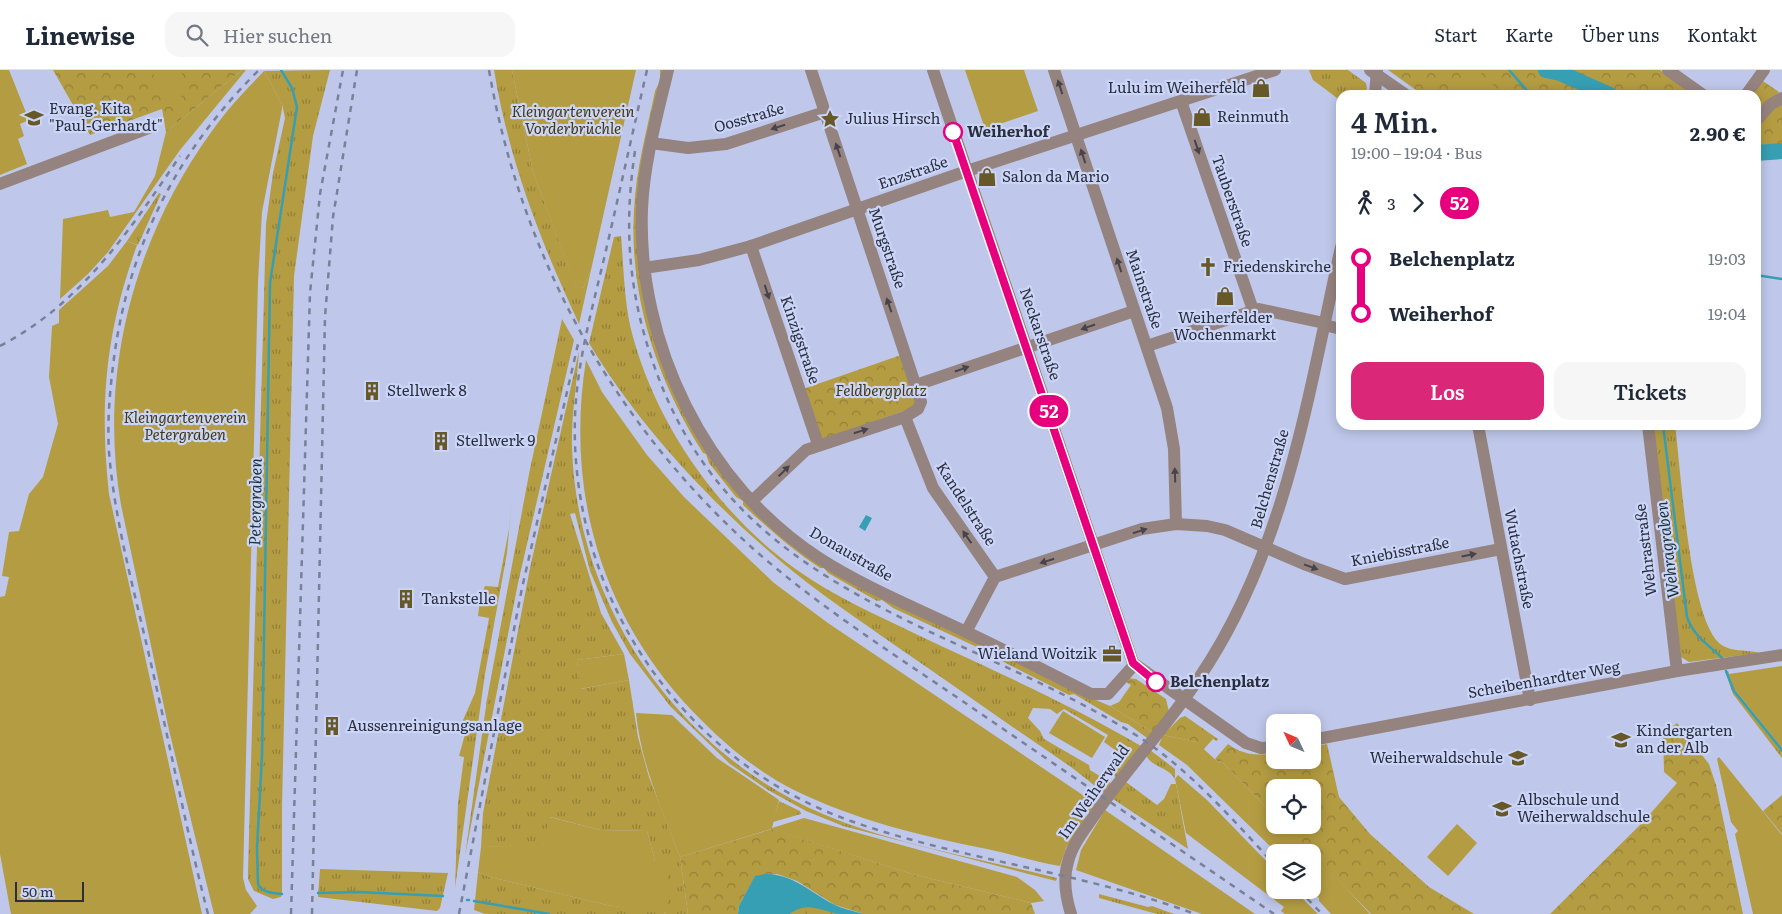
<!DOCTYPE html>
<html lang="de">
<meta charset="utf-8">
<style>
:root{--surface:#fff;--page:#f6f6f7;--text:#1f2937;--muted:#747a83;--line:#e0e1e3;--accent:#db2777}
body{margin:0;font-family:Literata,serif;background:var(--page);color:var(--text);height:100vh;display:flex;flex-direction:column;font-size:19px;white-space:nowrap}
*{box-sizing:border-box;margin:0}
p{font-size:16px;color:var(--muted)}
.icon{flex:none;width:28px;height:28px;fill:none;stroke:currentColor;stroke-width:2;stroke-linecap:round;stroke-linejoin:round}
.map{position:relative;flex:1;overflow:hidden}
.side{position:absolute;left:1336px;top:20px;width:425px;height:340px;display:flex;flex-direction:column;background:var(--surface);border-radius:15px;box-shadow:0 2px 12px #0003}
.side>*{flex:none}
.badge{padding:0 10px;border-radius:16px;font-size:18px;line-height:32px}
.needle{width:32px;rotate:314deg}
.fabs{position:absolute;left:1266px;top:644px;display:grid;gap:10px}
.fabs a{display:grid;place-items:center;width:55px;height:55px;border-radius:10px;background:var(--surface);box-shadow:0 2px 12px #0003;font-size:25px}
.scale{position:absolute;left:15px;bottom:12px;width:69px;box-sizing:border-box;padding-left:5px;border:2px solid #2b2f3c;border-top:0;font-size:14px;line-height:18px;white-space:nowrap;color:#2b2f3c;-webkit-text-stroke:4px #cbd5f8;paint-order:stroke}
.map>.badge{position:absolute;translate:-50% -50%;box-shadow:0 0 0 2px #fff}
.legs{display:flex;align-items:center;gap:8px;height:55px;padding:0 15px;font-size:16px}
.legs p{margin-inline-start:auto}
.overview{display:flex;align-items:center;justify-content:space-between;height:85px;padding:0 15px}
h1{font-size:28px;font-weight:600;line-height:38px}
.action{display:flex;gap:10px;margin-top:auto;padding:10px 15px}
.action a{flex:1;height:58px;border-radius:15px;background:var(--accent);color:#fff;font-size:20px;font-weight:600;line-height:58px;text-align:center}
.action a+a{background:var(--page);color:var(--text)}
ul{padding:0 15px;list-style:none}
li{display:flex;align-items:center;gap:18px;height:55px;font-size:19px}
li i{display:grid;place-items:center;width:8px;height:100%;margin:0 6px;background:currentColor}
li i::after{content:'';width:12px;height:12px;margin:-6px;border:4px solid;border-radius:50%;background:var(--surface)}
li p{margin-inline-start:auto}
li:first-child i{background:linear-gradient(#0000 50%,currentColor 0)}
li:last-child i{background:linear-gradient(currentColor 50%,#0000 0)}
header{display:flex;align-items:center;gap:30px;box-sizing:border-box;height:70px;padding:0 25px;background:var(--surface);border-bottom:1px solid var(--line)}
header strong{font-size:24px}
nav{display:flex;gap:28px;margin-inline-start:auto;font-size:18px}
.search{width:350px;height:45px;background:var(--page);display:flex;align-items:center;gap:12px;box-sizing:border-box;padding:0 18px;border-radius:15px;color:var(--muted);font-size:19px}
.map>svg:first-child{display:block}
.grass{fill:url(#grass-tufts)}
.forest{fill:url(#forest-crowns)}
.wetland{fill:url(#wetland-marsh)}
.garden{fill:#b49c42}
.water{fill:#379fb4}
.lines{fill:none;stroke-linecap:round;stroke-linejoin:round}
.stream{stroke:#379fb4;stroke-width:2.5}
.river{stroke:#379fb4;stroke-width:16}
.minor{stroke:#95837f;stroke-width:12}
.rail{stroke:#798098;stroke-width:2.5;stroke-dasharray:6 6;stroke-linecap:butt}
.oneway{fill:#46444d}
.line-1-casing{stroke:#fff;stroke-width:11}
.line-1{stroke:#e6007e;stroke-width:8}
.stop-1-dot{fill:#fff;stroke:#e6007e;stroke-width:2.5}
.labels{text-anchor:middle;stroke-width:4.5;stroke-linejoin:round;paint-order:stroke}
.poi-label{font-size:15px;fill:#2b2f3c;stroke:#cbd5f8;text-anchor:start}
.park-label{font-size:15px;font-style:italic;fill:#43380e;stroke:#cbd5f8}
.street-label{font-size:15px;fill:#2b2f3c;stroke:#cbd5f8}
.stop-label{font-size:15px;font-weight:bold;fill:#2b2f3c;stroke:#cbd5f8;text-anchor:start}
.water-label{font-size:16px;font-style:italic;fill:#1c3338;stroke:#cbd5f8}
</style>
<header>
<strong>Linewise</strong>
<div class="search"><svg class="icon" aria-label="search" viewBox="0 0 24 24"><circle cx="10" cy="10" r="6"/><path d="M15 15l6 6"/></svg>Hier suchen</div>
<nav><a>Start</a><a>Karte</a><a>Über uns</a><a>Kontakt</a></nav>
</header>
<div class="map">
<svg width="1782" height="844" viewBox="0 0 1782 844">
<defs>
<pattern id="grass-tufts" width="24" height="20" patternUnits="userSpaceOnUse" patternTransform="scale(1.25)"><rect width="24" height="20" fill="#b49c42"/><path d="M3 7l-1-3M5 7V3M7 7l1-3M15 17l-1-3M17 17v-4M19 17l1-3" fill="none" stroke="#938038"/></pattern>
<pattern id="forest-crowns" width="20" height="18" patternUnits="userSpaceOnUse" patternTransform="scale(1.25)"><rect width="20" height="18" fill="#b49c42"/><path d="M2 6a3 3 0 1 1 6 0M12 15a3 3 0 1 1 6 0" fill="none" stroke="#938038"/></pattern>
<pattern id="wetland-marsh" width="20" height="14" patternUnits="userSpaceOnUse" patternTransform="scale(1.25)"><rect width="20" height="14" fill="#b49c42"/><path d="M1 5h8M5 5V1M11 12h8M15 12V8" fill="none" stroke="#938038"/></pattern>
</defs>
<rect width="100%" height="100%" fill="#bfc8eb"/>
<g class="grass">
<polygon points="330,0 313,66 294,206 282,738 282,822 281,827 273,829 254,821 248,809 248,801 266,154 273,103 285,48 282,34 264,1"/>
<path d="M494,0H512L533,102L576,216L583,218L591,200L579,254C540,170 509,91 494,0Z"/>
<path d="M660,0H663L639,186L690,352L799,477L1089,627L1110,636L1152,662L1147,668L1128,654L1121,652L1074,624L1069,625L986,583L981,579L893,538L882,530L877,531L828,503L824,498H820C791,479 768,458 743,435V431L736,427L709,393L706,384L703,383C657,310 629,227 634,140C636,99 647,60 655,21L660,11Z"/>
<polygon points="1309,0 1348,0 1366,13 1367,19 1364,23 1365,25 1341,25 1341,31 1313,10"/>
<polygon points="159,123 161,124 138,175 127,171"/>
<path d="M621,166C624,200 624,235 633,267C658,358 720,445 797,500C835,527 879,546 920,566C994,601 1070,634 1141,676L1116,707L1104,701L1119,683L1104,672L1108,665L1064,639L1057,644L1050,639L1033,638L1028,648L1040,661L1044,669L1089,695L1090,700L1111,713L1104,723L1071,697C1016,660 963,622 909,585C871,558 831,532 795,503C718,441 639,357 589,273L614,167Z"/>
<polygon points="562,249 574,270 518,513 465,786 487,629 529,404"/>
<path d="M579,281C577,314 571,346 572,378C577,536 678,682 823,744C893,774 982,789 1057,808L1056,811L843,756L806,741L768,720L730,694L670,636L630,584L612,552L590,501L575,443L570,444L601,543L624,584L577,590L581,619L629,610L638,667L649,707L680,787L688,844H485L474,840L478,802L490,807L607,835L665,843L655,791L647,761L601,760L550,747L543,776L481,777L483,743L530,498Z"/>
<path d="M1651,355H1675C1681,400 1689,545 1719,573C1731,583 1747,579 1759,583L1689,592L1681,587Z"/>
<polygon points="512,428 507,483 485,604 455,818 458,733 464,687 459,686 467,657 463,650 475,623 489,548 478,546 480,529 485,516 498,517 509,459"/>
<polygon points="1725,601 1728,601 1735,620 1782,678 1782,688 1733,624"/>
<path d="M1150,680L1175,699V709C1168,697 1154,698 1147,687Z"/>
<polygon points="1126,712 1157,735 1164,729 1171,714 1176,714 1188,779 1113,729"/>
<polygon points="779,731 800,741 801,744 773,752"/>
<polygon points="320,799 448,803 440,838 437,841 318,827"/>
<polygon points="1099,824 1148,837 1152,836 1174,844 1157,844 1099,828"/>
</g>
<g class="forest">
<polygon points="53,0 242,0 166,62 162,39 90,65"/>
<polygon points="1388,0 1660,0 1695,25 1423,25"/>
<polygon points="1760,9 1779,22 1756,48 1756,25 1749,25"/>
<polygon points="1782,33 1782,89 1756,88 1756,57 1772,39"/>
<polygon points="901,285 916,332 912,338 821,370 803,319"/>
<polygon points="1127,608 1136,609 1166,629 1169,642 1152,662 1110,636 1119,632 1131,615 1124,611"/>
<polygon points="1185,646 1218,669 1217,671 1213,669 1203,680 1196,672 1163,665 1180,648"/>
<polygon points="1677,653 1709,694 1716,715 1743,844 1550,844 1643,752 1677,713 1664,702 1663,664"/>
<path d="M1228,674C1243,685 1257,686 1275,683V690H1312L1313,677L1327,674L1339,727L1370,764L1429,817L1474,844H1371L1284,755H1312V718H1275V746L1221,691L1219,693L1215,689Z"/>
<polygon points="1782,725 1782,764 1763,741"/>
<polygon points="772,759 912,804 1031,833 1035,844 864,844 835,835 797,811 777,804 755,807 739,836 738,844 688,844 680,787"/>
</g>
<polygon class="wetland" points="805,837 820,838 840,844 790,844 796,838"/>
<g class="garden">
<polygon points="0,0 9,0 29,50 20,54 24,66 18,69 27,94 0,105"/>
<polygon points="151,0 181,0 185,20 180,29 171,32"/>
<polygon points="242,0 246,0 180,80 108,182 88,204 60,229 63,149 108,140 110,147 134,142 155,106 166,62"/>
<polygon points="512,0 636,0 591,200 583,218 576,217 533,102"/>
<polygon points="965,0 1024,0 1038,41 985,59"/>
<polygon points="1469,0 1477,0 1502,23 1467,25 1456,14"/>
<path d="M264,1L282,34V39L262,142L258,212L243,808L246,820L257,836L250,844H214L169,660L121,435C98,304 134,168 212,61C227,39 246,20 264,1Z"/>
<path d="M127,171L137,175C106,261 99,333 109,424L202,844H11L0,784V527L5,526L9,507L2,506L9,462L19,461L29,424L43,407L58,354L49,307L52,256L59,253V240L108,196Z"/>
<path d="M586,290L602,322L647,385L684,427L774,513L828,553L1096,734L1090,742L1078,735L1075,738L1086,747L1066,778L1060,796C1035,792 1011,784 987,779C921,766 855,750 794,720C752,699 715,666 683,631C598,535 566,416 586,290Z"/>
<polygon points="624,584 629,610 580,619 577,590"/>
<polygon points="1782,596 1782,678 1735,620 1729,604"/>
<polygon points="1063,641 1105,667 1092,688 1049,663"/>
<path d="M636,643L672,645L717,688L779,730L772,758L804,748L1017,807L1035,820L1044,831L1031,833L912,804L771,759L680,787C662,740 641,694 636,643Z"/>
<polygon points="1163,665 1196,672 1219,693 1221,691 1275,746 1275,755 1284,755 1312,782 1276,782 1187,695 1159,675"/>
<polygon points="1719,687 1782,765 1782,844 1753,844 1735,764 1738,761 1731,752 1717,689"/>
<polygon points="1178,705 1207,730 1275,800 1275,820 1294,820 1318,844 1285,844 1281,841 1284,837 1186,763 1175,709"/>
<polygon points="1105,740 1255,844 1202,844 1076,800 1081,780"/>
<polygon points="549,747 601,760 647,761 655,791 667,800 670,825 664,844 607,835 490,807 478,802 481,777 543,775"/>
<polygon points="1457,754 1477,773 1448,806 1427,787"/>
<polygon points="1313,783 1370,844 1331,844 1319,831 1319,828 1311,820"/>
</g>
<g class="water">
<polygon points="866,445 872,448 865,461 859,457"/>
<path d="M765,804C793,804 810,822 833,834C842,839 854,841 864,844C856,844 847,844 839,844C822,841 806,831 790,844H738L739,836L755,806Z"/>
</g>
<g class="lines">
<g class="stream">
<path d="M281,0L292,18L297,37L270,213L262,686L257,778L258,814C262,823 273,823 282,824"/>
<polyline points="1509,0 1531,25"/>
<polyline points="1756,205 1782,209"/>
<path d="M1663,355L1687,547C1694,567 1708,574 1722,588"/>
<polyline points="1726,601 1734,621 1782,680"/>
<polyline points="318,823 358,822 443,826"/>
<polyline points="467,830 469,830"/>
<polyline points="474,831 549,844"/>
</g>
<g class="river">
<polyline points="1546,0 1560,3 1610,25"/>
<polyline points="1756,83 1782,81"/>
</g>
<g class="minor">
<path d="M668,0C657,46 644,92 642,139C637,273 705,414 819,488C864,517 916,538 964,561C1007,581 1049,603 1091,624H1108L1134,595"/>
<polyline points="933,0 1133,593 1246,673 1261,678 1275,677"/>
<polyline points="1054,0 1167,338 1174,379 1176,454"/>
<polyline points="1370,0 1406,25"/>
<polyline points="1668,0 1703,25"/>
<polyline points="1375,25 1377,0"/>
<polyline points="1746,25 1764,0"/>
<polyline points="1181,31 1253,240"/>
<polyline points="1756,51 1770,35 1782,28"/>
<polyline points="651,73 688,78 726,74 825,42"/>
<polyline points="0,114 149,58"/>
<polyline points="751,176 818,374"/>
<polyline points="644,198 699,190 751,176 967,101 1275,0"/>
<polyline points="1324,255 1341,259"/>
<polyline points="1147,276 1259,239 1324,253"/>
<polyline points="916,315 1134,241"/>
<polyline points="905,347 933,418 995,507"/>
<polyline points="1478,355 1530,630"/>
<polyline points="1648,355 1677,601"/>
<polyline points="752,431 806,380 905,347 918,339 921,332 811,0"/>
<polyline points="966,562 995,507 1142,459 1176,454 1207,456 1225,460 1304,494 1345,509 1501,479"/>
<polyline points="1312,670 1677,601 1782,585"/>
<path d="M1071,844C1066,828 1063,808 1068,792C1072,774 1086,758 1096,743C1129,696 1168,655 1199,608C1286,480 1308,325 1341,177"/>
</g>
<g class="rail">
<path d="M489,0C521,187 615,357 758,483C826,542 903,590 977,641C1076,709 1175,776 1274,844"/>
<path d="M647,0C632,65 618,129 603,193C591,243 577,294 575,346C569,524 680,689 848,750C960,790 1083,802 1195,844"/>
<path d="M635,81C623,160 629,227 656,301C738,528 958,553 1139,667C1191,701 1233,750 1275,795"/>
<path d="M0,276C81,234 130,160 180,86"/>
<polyline points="1299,820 1322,844"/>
<path d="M208,844C187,763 171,680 152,598C136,527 115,455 109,382C107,350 110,319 114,288C129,175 178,80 259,0"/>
<polyline points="291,844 310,223 320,124 343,0"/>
<polyline points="312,844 325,247 333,147 357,0"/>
<polyline points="459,844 522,518 578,274"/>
</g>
</g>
<defs><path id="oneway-solid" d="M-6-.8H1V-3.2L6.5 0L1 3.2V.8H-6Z" transform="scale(1.25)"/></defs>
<g class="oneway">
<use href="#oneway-solid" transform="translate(1060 17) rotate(-108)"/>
<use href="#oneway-solid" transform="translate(778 57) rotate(162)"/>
<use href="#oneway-solid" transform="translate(1197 77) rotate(71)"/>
<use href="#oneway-solid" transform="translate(838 80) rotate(-109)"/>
<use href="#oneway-solid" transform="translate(1083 86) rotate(-108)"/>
<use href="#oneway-solid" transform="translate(1119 195) rotate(-108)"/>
<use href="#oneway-solid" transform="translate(767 222) rotate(72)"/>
<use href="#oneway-solid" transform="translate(889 235) rotate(-109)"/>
<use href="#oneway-solid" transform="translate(1088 257) rotate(161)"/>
<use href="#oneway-solid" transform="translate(962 299) rotate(-19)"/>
<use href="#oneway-solid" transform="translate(861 361) rotate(-17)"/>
<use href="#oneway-solid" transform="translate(784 401) rotate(-44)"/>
<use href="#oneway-solid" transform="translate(1175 405) rotate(-92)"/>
<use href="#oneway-solid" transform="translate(1140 461) rotate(-17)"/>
<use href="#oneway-solid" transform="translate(967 467) rotate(-125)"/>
<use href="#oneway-solid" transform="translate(1469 485) rotate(-11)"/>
<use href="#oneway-solid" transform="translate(1047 491) rotate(162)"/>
<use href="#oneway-solid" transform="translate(1311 497) rotate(20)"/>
</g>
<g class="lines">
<g class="line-1-casing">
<polyline id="line-1" points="953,62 1133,593 1156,612"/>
</g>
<use href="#line-1" class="line-1"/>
</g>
<defs>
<g id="shop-bare" transform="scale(1.5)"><path d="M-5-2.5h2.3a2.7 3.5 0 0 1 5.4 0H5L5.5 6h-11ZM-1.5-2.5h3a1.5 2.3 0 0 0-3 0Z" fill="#675927" stroke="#cbd5f8" stroke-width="2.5" paint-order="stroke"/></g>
<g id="school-bare" transform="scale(1.5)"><path d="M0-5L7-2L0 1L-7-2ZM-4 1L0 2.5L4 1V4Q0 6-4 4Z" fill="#675927" stroke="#cbd5f8" stroke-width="2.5" paint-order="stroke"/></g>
<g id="sight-bare" transform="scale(1.5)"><path d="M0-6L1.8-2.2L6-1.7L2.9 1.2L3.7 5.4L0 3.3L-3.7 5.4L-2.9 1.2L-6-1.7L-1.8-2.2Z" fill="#675927" stroke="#cbd5f8" stroke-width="2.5" paint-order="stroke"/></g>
<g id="church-bare" transform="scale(1.5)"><path d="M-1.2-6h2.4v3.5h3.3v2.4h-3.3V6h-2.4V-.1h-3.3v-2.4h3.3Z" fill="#675927" stroke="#cbd5f8" stroke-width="2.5" paint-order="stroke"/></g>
<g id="building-bare" transform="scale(1.5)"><path d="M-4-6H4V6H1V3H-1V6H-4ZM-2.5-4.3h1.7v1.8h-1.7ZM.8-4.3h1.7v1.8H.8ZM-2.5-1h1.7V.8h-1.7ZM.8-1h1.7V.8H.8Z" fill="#675927" stroke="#cbd5f8" stroke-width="2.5" paint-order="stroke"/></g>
<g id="office-bare" transform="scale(1.5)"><path d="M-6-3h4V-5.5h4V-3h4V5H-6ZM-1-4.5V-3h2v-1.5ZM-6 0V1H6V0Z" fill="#675927" stroke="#cbd5f8" stroke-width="2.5" paint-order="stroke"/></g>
</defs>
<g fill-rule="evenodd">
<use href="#shop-bare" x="1261" y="18"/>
<use href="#shop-bare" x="1202" y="47"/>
<use href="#school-bare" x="34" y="48"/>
<use href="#sight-bare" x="830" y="49"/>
<use href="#shop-bare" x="987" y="107"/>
<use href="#church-bare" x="1208" y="197"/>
<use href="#shop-bare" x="1225" y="226"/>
<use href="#building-bare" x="372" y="321"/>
<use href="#building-bare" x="441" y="371"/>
<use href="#building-bare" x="406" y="529"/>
<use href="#office-bare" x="1112" y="584"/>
<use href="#building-bare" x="332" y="656"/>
<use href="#school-bare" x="1621" y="670"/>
<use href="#school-bare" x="1518" y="688"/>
<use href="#school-bare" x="1502" y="739"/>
</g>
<g class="stop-1-dot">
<circle cx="953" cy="62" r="9"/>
<circle cx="1156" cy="612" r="9"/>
</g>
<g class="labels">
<g class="poi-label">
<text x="1246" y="23" text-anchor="end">Lulu im Weiherfeld</text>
<text x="49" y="44">Evang. Kita<tspan x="49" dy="17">"Paul-Gerhardt"</tspan></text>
<text x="1217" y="52">Reinmuth</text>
<text x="845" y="54">Julius Hirsch</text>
<text x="1002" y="112">Salon da Mario</text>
<text x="1223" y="202">Friedenskirche</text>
<text x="1225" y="253" text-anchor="middle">Weiherfelder<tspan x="1225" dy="17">Wochenmarkt</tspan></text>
<text x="387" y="326">Stellwerk 8</text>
<text x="456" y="376">Stellwerk 9</text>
<text x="421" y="534">Tankstelle</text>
<text x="1097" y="589" text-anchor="end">Wieland Woitzik</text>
<text x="347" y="661">Aussenreinigungsanlage</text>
<text x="1636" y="666">Kindergarten<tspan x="1636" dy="17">an der Alb</tspan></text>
<text x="1503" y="693" text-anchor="end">Weiherwaldschule</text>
<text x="1517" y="735">Albschule und<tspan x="1517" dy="17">Weiherwaldschule</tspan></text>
</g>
<g class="park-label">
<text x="573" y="47">Kleingartenverein<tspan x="573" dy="17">Vorderbrüchle</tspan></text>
<text x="881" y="326">Feldbergplatz</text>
<text x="185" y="353">Kleingartenverein<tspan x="185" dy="17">Petergraben</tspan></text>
</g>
<g class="street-label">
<text transform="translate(749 48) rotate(-16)" y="5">Oosstraße</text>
<text transform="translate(913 103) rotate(-19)" y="5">Enzstraße</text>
<text transform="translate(1232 131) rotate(71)" y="5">Tauberstraße</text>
<text transform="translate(887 178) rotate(71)" y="5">Murgstraße</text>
<text transform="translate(1144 219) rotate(71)" y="5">Mainstraße</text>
<text transform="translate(1040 264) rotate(71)" y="5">Neckarstraße</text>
<text transform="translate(800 270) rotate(71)" y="5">Kinzigstraße</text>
<text transform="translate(1270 409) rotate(-74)" y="5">Belchenstraße</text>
<text transform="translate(966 434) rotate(57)" y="5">Kandelstraße</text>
<text transform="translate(1646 480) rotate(-97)" y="5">Wehrastraße</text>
<text transform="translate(1400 482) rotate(-11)" y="5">Kniebisstraße</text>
<text transform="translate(851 484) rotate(30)" y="5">Donaustraße</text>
<text transform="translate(1519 489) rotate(79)" y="5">Wutachstraße</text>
<text transform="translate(1544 610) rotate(-10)" y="5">Scheibenhardter Weg</text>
<text transform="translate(1094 722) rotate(-55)" y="5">Im Weiherwald</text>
</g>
<g class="stop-label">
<text x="967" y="67">Weiherhof</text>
<text x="1170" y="617">Belchenplatz</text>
</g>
<g class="water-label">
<text transform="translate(255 432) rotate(-89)" y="6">Petergraben</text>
<text transform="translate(1667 480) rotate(-97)" y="6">Wehragraben</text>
</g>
</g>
</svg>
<div class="fabs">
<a><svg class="needle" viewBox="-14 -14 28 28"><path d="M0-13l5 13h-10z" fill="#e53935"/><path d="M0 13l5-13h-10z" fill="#747a83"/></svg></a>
<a><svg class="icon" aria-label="locate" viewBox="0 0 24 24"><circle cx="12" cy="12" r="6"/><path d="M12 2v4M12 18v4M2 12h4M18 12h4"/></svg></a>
<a><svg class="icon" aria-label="layers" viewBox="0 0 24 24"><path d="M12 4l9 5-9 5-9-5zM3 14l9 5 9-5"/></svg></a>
</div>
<div class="scale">50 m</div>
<b class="badge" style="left:1049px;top:341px;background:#e6007e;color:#fff">52</b>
<section class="side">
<div class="overview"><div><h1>4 Min.</h1><p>19:00 – 19:04 · Bus</p></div><b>2.90 €</b></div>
<div class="legs"><svg class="icon" aria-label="walk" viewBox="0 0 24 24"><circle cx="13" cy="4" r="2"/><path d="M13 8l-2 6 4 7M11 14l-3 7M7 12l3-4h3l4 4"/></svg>3<svg class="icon" aria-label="forward" viewBox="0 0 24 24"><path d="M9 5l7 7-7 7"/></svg><b class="badge" style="background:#e6007e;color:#fff">52</b></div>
<ul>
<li><i style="color:#e6007e"></i><b>Belchenplatz</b><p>19:03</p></li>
<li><i style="color:#e6007e"></i><b>Weiherhof</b><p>19:04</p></li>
</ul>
<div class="action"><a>Los</a><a>Tickets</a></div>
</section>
</div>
